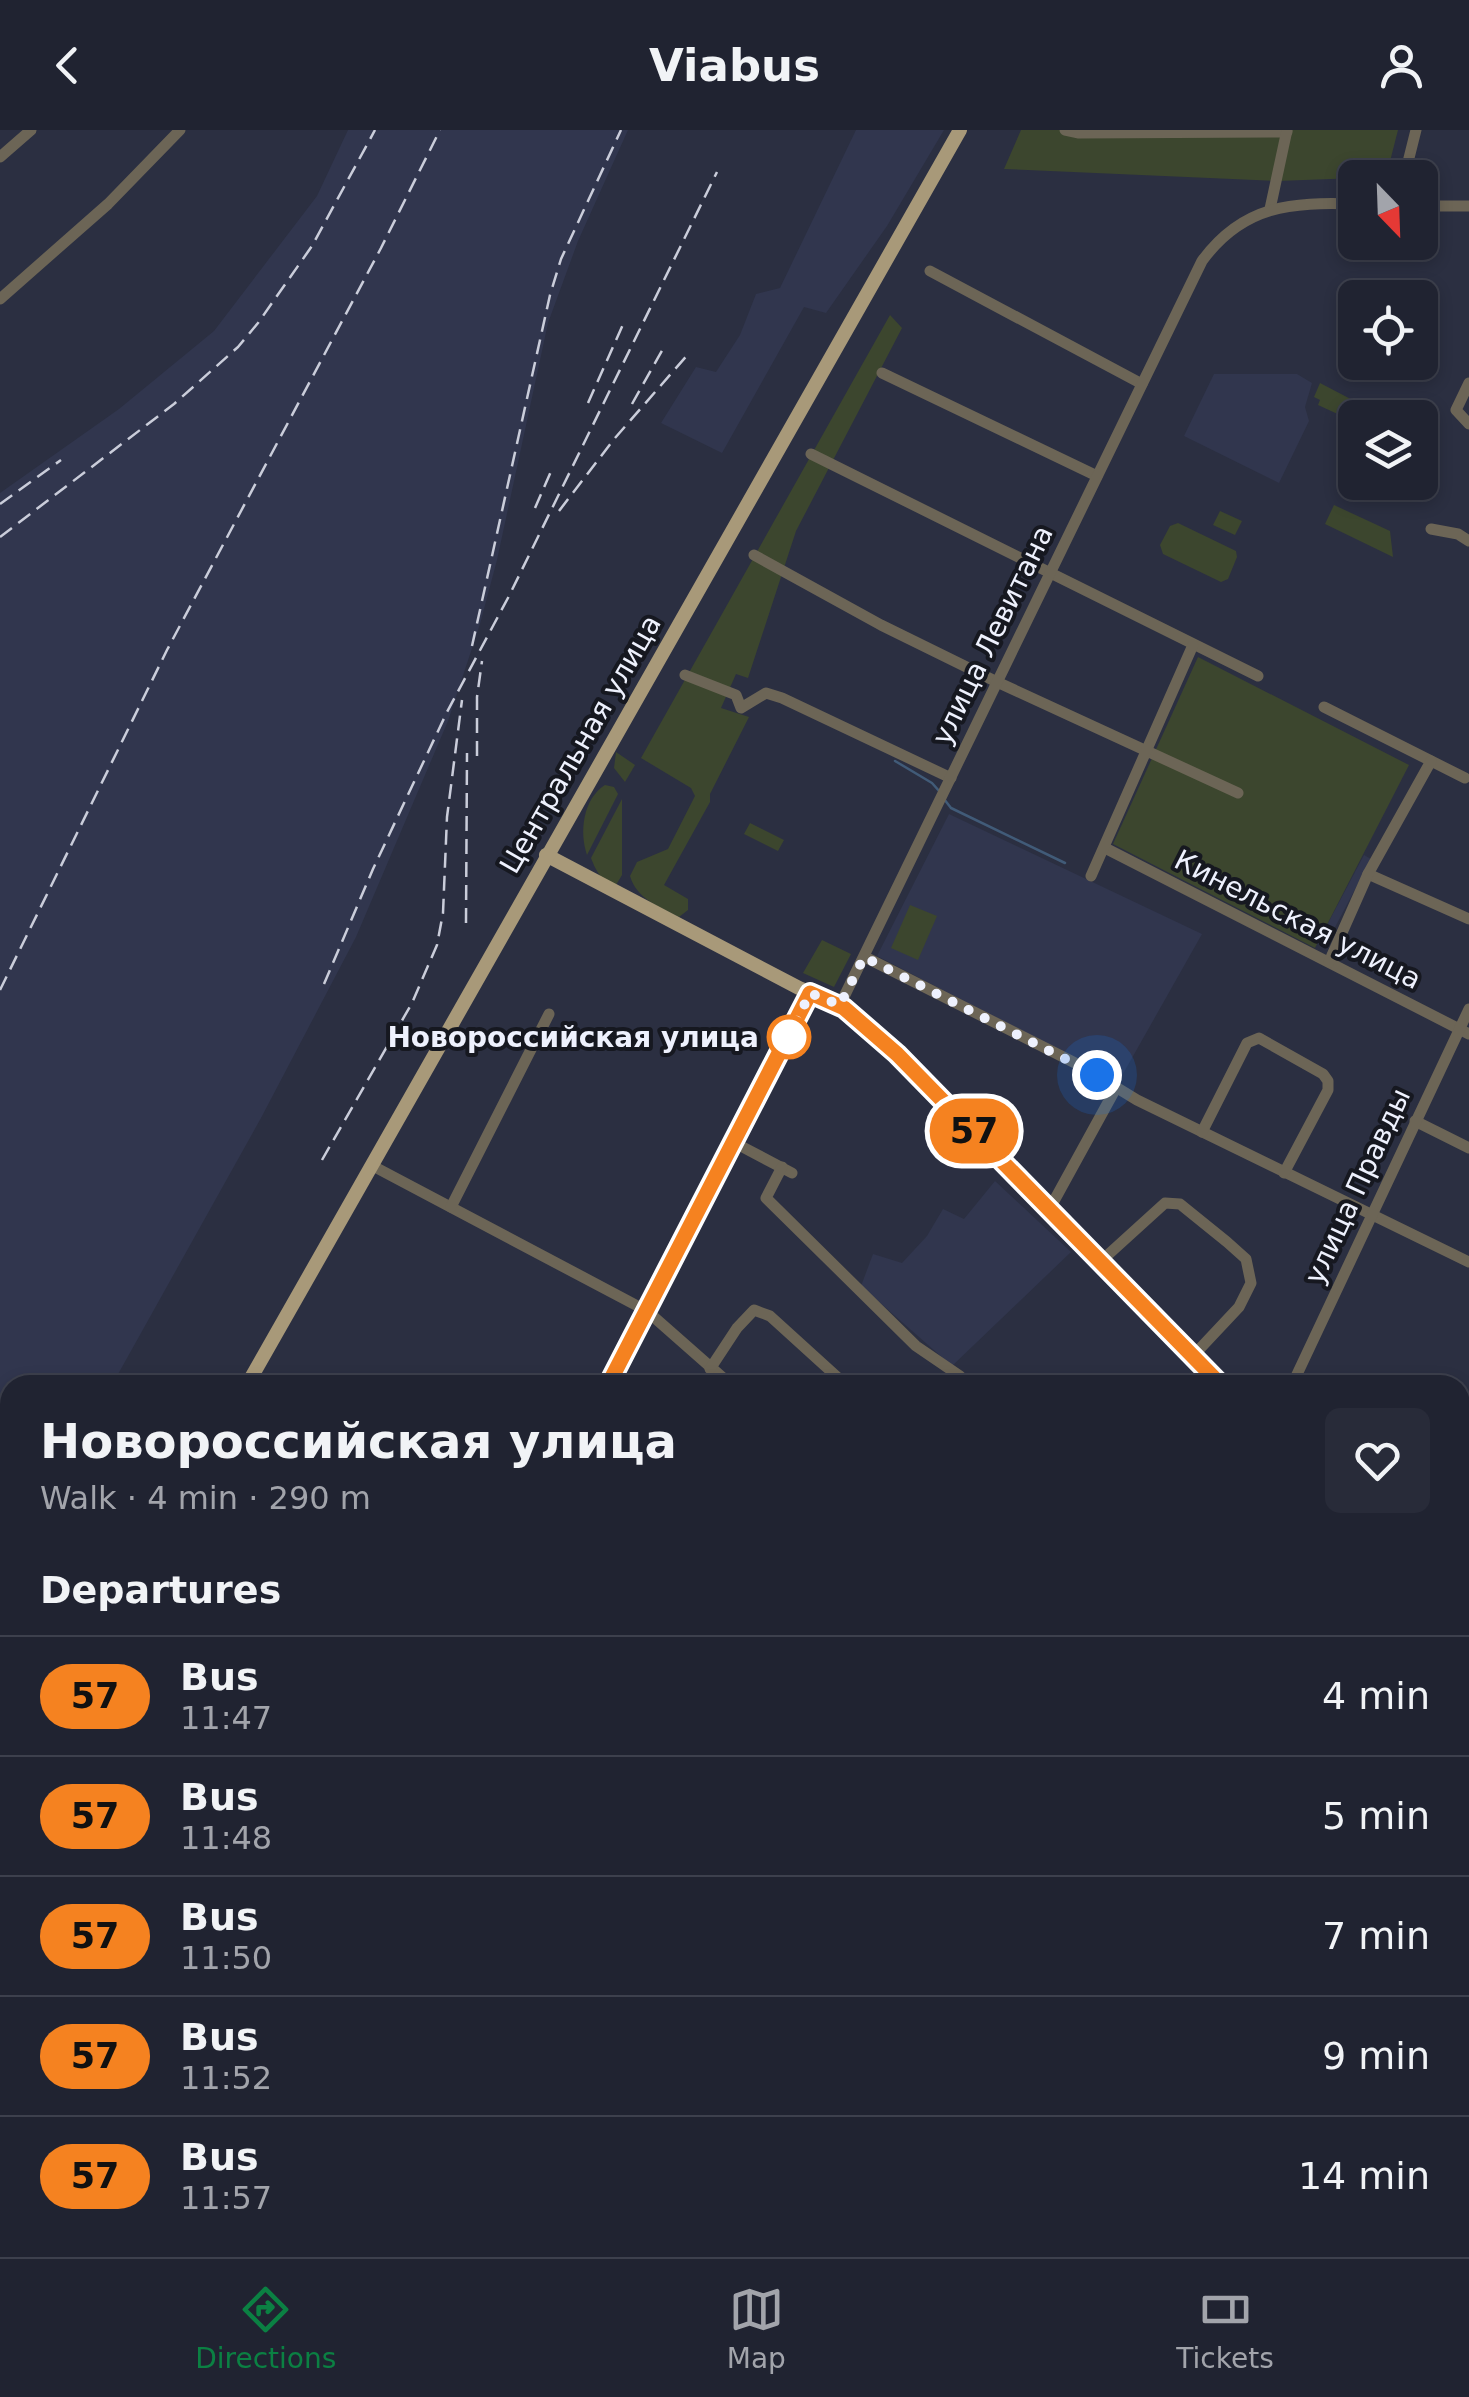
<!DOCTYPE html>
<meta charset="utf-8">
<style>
:root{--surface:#202331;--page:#282b39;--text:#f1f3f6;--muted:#a2a4ab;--line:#3d404d;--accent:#0b8043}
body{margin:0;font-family:"DejaVu Sans",sans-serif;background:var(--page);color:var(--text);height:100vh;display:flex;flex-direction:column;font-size:38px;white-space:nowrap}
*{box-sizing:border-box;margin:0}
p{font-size:32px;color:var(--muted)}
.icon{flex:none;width:55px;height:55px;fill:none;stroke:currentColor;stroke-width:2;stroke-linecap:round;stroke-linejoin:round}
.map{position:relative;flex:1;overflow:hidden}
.side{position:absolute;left:0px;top:1245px;width:1470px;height:882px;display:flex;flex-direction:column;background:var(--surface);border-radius:30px 30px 0 0;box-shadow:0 5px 15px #0003,0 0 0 2px var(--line)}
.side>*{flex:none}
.badge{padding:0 20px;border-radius:32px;font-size:35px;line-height:65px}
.needle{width:65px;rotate:157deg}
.controls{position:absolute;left:1338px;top:30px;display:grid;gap:20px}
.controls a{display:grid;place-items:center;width:100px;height:100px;border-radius:15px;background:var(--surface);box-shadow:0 5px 15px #0003,0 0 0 2px var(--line);font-size:50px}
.you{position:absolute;width:50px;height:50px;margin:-25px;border:8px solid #fff;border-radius:50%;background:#1a73e8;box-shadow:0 0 0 15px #1a73e833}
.map>.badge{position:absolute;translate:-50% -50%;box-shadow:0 0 0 5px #fff}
h2{padding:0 40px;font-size:38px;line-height:90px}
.round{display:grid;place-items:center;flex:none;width:105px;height:105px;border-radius:15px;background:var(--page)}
.summary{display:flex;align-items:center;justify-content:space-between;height:170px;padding:0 40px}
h1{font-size:48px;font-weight:700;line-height:75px}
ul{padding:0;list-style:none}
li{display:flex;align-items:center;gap:30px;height:120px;padding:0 40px;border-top:2px solid var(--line)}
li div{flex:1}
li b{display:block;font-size:38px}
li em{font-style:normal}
li .badge{min-width:110px;font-weight:700;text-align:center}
header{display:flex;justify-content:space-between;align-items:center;height:130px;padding:0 40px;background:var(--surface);font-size:45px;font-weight:700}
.tab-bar{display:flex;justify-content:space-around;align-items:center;height:140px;border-top:2px solid var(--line);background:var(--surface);font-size:28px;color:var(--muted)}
.tab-bar a{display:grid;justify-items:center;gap:5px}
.tab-bar .on{color:var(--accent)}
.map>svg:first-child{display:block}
.built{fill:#31364e}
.green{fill:#3c462e}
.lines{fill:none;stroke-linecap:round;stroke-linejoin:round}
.stream{stroke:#415b78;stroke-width:2.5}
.minor{stroke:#6c6556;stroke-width:11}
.major{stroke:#a89979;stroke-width:14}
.rail{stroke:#cacdda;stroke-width:2.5;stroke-dasharray:15 8;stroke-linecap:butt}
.line-casing{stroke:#fff;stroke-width:22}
.line{stroke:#f58220;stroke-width:15}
.walk{stroke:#eef1fd;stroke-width:10;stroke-dasharray:0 18}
.stop-dot{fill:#fff;stroke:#f58220;stroke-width:5}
.labels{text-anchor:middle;stroke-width:8;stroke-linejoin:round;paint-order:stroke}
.street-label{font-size:28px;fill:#eef1fd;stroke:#161820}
.stop-label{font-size:28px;font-weight:bold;fill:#eef1fd;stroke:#161820;text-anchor:end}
</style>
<header><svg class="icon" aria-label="back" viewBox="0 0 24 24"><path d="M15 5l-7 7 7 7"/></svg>Viabus<svg class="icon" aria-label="person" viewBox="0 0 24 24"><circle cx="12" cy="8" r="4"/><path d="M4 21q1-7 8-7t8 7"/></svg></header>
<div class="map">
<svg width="1469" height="2127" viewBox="0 0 1469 2127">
<rect width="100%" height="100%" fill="#2b2f41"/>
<g class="built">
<polygon points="348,0 628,0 578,111 548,193 497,430 480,494 448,591 356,807 261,988 112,1255 10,1255 10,1381 0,1390 0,363 119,279 214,201 317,66"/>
<polygon points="856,0 944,0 887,96 826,183 804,177 722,323 661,293 696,237 716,242 740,205 756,164 780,158"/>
<polygon points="1214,244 1297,244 1312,253 1305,277 1309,291 1279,353 1184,306"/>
<polygon points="949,684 1202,804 1119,951 877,826"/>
<polygon points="1364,725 1371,729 1333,801 1326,797"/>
<polygon points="995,1051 1071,1122 952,1236 861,1156 873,1124 902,1133 927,1106 943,1079 964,1089"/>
<polygon points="1469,1984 1469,2094 1460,2083 1460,1991"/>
<polygon points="0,2027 10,2032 10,2118 55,2118 50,2127 15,2127 13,2120 0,2115"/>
<polygon points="746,2118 777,2118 784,2127 734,2127"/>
</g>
<g class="green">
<polygon points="1021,0 1398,0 1386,47 1277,51 1004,39"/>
<path d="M890,185L902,198L796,401L748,548L736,544L721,578L749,587L710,664V672L664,755L688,769V780L679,787C658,776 637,769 630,746L637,732L668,719L695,666L691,658L641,628Z"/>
<polygon points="1320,253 1364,276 1355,292 1318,275 1320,270 1314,267"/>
<polygon points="1334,375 1390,401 1393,427 1325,394"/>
<polygon points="1220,381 1242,391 1235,405 1213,395"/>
<polygon points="1178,393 1236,421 1237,427 1228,449 1221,452 1163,424 1160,415 1170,396"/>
<polygon points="1198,527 1409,635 1315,818 1113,714"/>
<polygon points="616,622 635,635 625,652 614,638"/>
<path d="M605,655L614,657L618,664L587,725C579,702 583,669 605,655Z"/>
<path d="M622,669V745L616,755C602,753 596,741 591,728Z"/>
<polygon points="750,693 784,710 778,721 744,704"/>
<polygon points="910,775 937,786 918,830 891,818"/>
<polygon points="822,810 851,824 834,857 803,843"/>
<polygon points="6,1702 10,1704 10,1778 0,1796 0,1712"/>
</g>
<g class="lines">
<g class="stream">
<polyline points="895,631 932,653 940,662"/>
<polyline points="944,669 951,678 1065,733"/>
</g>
<g class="minor">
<polyline points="1065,0 1079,3 1287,2"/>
<polyline points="0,27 31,0"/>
<polyline points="1404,48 1416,0"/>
<polyline points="1420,76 1469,76"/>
<polyline points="1270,79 1287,0"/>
<polyline points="930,141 1142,254"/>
<polyline points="0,169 108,74 180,0"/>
<polyline points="882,243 1097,346"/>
<polyline points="1469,253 1456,280 1469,294"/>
<polyline points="811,324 1258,546"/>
<polyline points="1431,399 1458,404 1469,411"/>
<polyline points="754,425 881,495 997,552 1238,663"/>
<polyline points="685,545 736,565 741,578 766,563 782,568 951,648"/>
<polyline points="1324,577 1465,648"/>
<polyline points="1105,718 1469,904"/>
<polyline points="1368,744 1469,789"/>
<polyline points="1091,746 1193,515"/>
<polyline points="865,827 1083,937 1137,970 1469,1132"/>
<polyline points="1329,832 1368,744 1431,631"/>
<path d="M840,875L1202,131C1243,75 1291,72 1355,74"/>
<polyline points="1415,991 1469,1018"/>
<polyline points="1202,1002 1247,913 1259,908 1323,944 1328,951 1328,960 1284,1043"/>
<polyline points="735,1013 792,1043"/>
<polyline points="371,1035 647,1181 731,1255"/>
<polyline points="782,1037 766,1068 916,1216 960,1246"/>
<polyline points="451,1077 549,884"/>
<polyline points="1049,1080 1116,958"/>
<polyline points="1100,1132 1165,1073 1180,1074 1227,1112 1246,1129 1251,1153 1239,1177 1193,1226"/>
<polyline points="710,1239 737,1198 754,1180 770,1186 846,1255"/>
<polyline points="608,1255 810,863"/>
<polyline points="1292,1255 1469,879"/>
<polyline points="1460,1313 1469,1307"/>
<polyline points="1460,1429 1469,1422"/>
<polyline points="1460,1655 1469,1648"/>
<polyline points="1460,1683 1469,1696"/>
<polyline points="1460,1811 1469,1823"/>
<polyline points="0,1874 10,1879"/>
<polyline points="1460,1890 1469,1884"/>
<polyline points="986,2118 993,2127"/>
<polyline points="1458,2118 1465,2127"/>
<polyline points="1141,2124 1150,2118"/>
<polyline points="1317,2127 1330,2118"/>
</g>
<g class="major">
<polyline points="546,725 799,858 840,875 870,898 1221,1255"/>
<polyline points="247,1255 960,0"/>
<polyline points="1460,1531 1469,1543"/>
<polyline points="0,1681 10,1664"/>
<polyline points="315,2127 328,2118"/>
</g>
<g class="rail">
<polyline points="588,273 625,190"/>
<polyline points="632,274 664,217"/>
<polyline points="0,374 61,330"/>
<polyline points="535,378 552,339"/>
<polyline points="559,381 615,308 690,222"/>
<polyline points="0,407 174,274 238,217 258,193 312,116 375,0"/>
<polyline points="472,516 550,165 561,129 621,0"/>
<polyline points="477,626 477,567 482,531"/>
<polyline points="466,793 467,623"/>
<polyline points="324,854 373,739 447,582 509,466 717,42"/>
<polyline points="0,860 167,520 381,118 440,0"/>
<polyline points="322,1030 412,873 437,815 443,783 447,687 462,570"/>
</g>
</g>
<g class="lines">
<g class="line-casing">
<polyline id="line" points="608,1255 810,863 844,878 897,924 1221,1255"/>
</g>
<use href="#line" class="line"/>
<polyline class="walk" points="789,907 810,863 840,875 864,827 1097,945"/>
</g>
<circle class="stop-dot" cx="789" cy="907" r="20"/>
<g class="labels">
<g class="street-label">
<text transform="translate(992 505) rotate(-64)" y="10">улица Левитана</text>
<text transform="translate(580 614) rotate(-60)" y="10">Центральная улица</text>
<text transform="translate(1298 789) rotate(27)" y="10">Кинельская улица</text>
<text transform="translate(1357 1056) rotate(-65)" y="10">улица Правды</text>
</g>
<g class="stop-label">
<text x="759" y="917">Новороссийская улица</text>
</g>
</g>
</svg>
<div class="controls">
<a><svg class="needle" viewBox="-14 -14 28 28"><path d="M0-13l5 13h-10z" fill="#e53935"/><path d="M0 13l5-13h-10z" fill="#a2a4ab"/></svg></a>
<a><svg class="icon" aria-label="locate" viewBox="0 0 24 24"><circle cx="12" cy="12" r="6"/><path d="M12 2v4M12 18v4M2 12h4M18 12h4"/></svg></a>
<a><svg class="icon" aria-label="layers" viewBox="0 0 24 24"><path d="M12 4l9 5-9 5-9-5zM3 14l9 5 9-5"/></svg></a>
</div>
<div class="you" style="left:1097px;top:945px"></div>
<b class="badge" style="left:974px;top:1001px;background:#f58220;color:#111">57</b>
<section class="side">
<div class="summary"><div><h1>Новороссийская улица</h1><p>Walk · 4 min · 290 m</p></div><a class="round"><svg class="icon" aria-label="heart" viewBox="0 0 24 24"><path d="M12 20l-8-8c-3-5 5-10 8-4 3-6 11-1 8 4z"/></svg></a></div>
<h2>Departures</h2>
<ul>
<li><span class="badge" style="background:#f58220;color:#111">57</span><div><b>Bus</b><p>11:47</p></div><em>4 min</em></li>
<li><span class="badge" style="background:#f58220;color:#111">57</span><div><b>Bus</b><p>11:48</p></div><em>5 min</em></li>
<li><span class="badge" style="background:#f58220;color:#111">57</span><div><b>Bus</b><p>11:50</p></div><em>7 min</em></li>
<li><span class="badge" style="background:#f58220;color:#111">57</span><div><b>Bus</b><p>11:52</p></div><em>9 min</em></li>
<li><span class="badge" style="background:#f58220;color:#111">57</span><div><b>Bus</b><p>11:57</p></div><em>14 min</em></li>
</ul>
</section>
</div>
<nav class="tab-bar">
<a class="on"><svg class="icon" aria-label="directions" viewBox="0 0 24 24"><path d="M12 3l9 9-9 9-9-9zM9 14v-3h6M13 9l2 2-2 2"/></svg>Directions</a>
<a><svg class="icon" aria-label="map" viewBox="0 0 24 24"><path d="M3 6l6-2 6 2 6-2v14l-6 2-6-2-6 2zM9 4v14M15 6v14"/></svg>Map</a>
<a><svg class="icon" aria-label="tickets" viewBox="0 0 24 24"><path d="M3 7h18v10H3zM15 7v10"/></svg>Tickets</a>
</nav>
